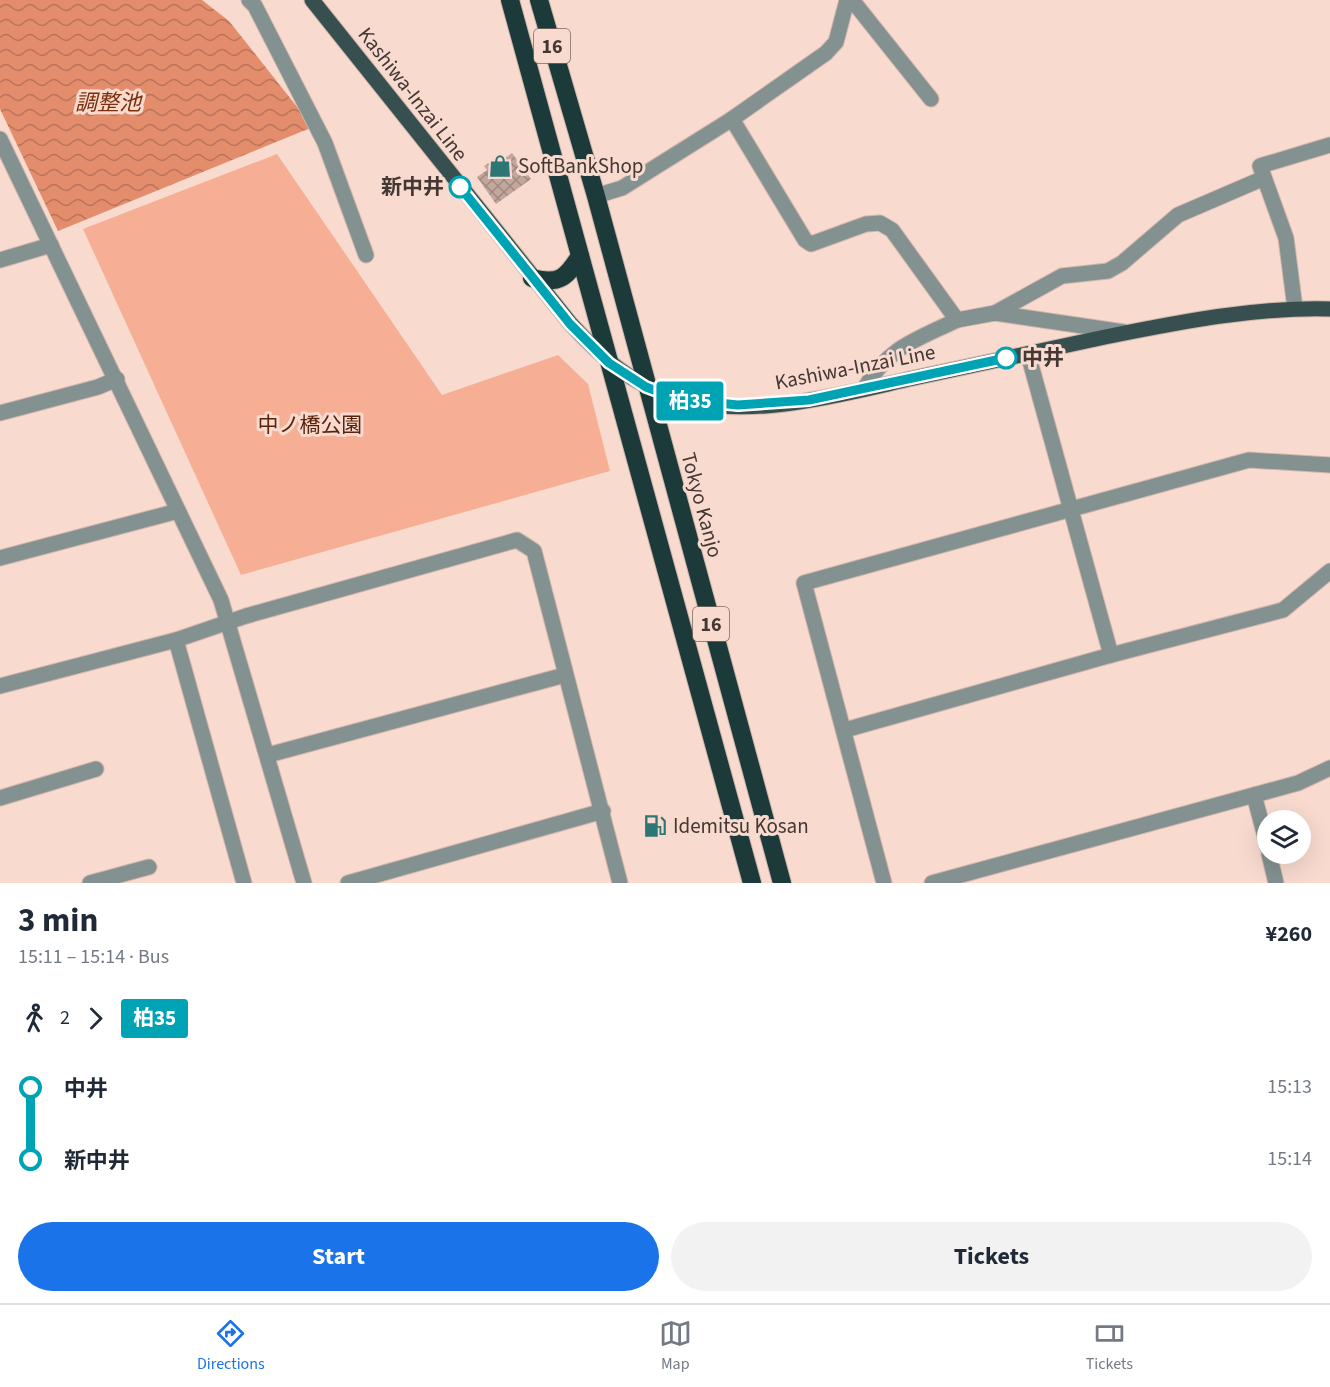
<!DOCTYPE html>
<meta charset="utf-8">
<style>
:root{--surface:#fff;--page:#f2f2f3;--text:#1f2937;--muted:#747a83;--line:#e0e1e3;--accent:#1a73e8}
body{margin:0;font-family:"Source Sans 3","Noto Sans JP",sans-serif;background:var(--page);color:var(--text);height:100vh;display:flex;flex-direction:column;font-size:22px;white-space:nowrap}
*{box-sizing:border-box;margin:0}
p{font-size:20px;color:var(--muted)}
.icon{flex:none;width:33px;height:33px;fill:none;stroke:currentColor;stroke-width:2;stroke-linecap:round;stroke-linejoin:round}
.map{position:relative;height:883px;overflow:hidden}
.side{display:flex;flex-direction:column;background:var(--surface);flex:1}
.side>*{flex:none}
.badge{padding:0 12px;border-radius:4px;font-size:21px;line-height:39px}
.tools{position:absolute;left:1257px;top:810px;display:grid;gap:12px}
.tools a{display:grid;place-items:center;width:54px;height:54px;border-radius:50%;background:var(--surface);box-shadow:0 6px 24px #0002;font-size:30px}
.map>.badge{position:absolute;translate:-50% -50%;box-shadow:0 0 0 3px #fff}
.legs{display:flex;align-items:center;gap:9px;height:66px;padding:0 18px;font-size:20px}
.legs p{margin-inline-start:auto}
.summary{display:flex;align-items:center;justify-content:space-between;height:102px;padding:0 18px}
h1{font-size:33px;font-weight:700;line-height:45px}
.primary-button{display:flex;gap:12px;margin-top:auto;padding:12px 18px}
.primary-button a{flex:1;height:69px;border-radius:36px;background:var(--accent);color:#fff;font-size:24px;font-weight:700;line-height:69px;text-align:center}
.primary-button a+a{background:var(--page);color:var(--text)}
ul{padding:0 18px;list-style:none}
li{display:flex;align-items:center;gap:21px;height:72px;font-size:22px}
li i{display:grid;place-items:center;width:9px;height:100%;margin:0 8px;background:currentColor}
li i::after{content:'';width:15px;height:15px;margin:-8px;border:4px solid;border-radius:50%;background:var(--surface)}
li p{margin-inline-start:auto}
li:first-child i{background:linear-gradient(#0000 50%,currentColor 0)}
li:last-child i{background:linear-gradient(currentColor 50%,#0000 0)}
.tabs{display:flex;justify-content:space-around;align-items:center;height:84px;border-top:2px solid var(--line);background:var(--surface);font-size:16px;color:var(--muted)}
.tabs a{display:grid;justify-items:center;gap:3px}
.tabs .active{color:var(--accent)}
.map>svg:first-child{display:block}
.green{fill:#f6af95}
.water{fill:url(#water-waves)}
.building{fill:url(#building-cross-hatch)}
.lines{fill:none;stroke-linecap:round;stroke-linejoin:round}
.minor-casing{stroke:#d0b6ad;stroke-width:17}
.major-casing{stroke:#d0b6ad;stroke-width:17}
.highway-casing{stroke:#d0b6ad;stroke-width:20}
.minor{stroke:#839191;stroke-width:15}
.major{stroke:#37504f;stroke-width:15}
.highway{stroke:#1b3a39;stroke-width:18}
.line-1-casing{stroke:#fff;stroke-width:14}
.line-1{stroke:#00a3b4;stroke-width:9}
.stop-1-dot{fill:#fff;stroke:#00a3b4;stroke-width:3}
.labels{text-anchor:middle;stroke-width:6;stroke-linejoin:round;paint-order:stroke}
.shield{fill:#f8dacf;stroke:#796962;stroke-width:1.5}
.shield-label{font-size:20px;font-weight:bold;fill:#433833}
.street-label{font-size:21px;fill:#433833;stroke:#f8dacf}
.poi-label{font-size:21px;fill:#433833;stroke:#f8dacf;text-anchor:start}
.stop-label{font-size:21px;font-weight:bold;fill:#433833;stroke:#f8dacf;text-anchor:end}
.park-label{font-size:21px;fill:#5a230c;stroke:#f8dacf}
.water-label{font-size:22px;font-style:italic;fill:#7d2f0b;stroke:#f8dacf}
</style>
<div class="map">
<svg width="1330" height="883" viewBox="0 0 1330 883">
<defs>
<pattern id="water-waves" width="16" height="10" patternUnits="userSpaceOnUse" patternTransform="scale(1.5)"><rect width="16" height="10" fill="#e48d6c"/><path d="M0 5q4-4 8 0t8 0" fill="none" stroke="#ba7459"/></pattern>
<pattern id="building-cross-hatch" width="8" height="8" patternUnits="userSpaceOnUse" patternTransform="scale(1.5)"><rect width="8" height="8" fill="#c3a79c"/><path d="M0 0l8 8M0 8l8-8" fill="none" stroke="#a08980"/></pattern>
</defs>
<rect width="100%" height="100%" fill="#f8dacf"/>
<polygon class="green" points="277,154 442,395 558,355 588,384 610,471 241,575 83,229"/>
<polygon class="water" points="0,0 202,0 229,21 313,127 58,231 0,109"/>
<polygon class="building" points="512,153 531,179 496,204 477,177 487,170 484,166 490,162 494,166"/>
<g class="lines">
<g class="minor-casing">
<g id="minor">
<polyline points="249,0 255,6 325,143 366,255"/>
<polyline points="852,0 931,99"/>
<path d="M732,119L805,240L811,244L866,224L880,223L892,230L957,320C916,340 888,347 864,389"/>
<polyline points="0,139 221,600 304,883"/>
<polyline points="596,196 622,188 732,119 826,53 836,42 847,0"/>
<polyline points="0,260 51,245"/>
<polyline points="1295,308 1286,238 1260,166 1330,145"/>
<polyline points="995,313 1124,332"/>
<polyline points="957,320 995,313 1062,276 1108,271 1122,263 1178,215 1264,178"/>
<polyline points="0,413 98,387 117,379"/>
<polyline points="0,558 178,511"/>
<polyline points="176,640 246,616 517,540 534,551 620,883"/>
<polyline points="1111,655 1283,610 1330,571"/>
<polyline points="0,686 176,640 244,883"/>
<polyline points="845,730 1111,655 1028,354"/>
<polyline points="268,755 565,675"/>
<polyline points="1254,795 1268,848"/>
<polyline points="0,798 96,769"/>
<polyline points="1269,854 1276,883"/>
<polyline points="90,883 149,867"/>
<polyline points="348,883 603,811"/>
<polyline points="884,883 804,583 1249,460 1330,465"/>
<polyline points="932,883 1298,783 1330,768"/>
</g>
</g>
<g class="major-casing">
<path id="major" d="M312,0L570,323C601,357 632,385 676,398C749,421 842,394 914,378C978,364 1041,351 1105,337C1180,322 1254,307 1330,309"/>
</g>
<g class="highway-casing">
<g id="highway">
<polyline points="510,0 752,883"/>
<polyline points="539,0 596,196 782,883"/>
<path d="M532,278C559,285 566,278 580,256"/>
</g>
</g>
<use href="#minor" class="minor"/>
<use href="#major" class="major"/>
<use href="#highway" class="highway"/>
</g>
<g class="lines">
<g class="line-1-casing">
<polyline id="line-1" points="460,187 570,324 609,363 646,387 678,399 738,405 809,400 1006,358"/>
</g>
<use href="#line-1" class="line-1"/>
</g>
<defs>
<g id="shop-bare" transform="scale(1.8)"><path d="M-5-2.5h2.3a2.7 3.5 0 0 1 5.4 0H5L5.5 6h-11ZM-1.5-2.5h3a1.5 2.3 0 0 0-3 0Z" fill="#2c7674" stroke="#f8dacf" stroke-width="2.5" paint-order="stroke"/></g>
<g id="fuel-bare" transform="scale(1.8)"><path d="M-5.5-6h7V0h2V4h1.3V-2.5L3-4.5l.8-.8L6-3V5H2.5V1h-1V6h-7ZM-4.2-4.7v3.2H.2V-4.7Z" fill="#2c7674" stroke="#f8dacf" stroke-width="2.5" paint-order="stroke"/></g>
</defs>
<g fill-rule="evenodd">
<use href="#shop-bare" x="500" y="166"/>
<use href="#fuel-bare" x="655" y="826"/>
</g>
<g class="stop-1-dot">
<circle cx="460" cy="187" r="10"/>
<circle cx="1006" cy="358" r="10"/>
</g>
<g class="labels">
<g class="shield">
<rect x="534" y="29" width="36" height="34" rx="4.5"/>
<rect x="693" y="607" width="36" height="34" rx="4.5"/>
</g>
<g class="shield-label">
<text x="552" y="53">16</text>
<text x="711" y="631">16</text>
</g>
<g class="street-label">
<text transform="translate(413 94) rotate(52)" y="7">Kashiwa-Inzai Line</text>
<text transform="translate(855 367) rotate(-11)" y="7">Kashiwa-Inzai Line</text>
<text transform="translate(702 505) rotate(75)" y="7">Tokyo Kanjo</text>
</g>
<g class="poi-label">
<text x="518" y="173">SoftBankShop</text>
<text x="673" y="833">Idemitsu Kosan</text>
</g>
<g class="stop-label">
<text x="444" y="194">新中井</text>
<text x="1022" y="365" text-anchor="start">中井</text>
</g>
<g class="park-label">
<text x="310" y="432">中ノ橋公園</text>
</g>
<g class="water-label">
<text x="108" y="110">調整池</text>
</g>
</g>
</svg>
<div class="tools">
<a><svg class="icon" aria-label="layers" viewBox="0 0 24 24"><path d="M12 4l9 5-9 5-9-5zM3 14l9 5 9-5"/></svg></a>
</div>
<b class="badge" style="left:690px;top:401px;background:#00a3b4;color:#fff">柏35</b>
</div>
<section class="side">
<div class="summary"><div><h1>3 min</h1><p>15:11 – 15:14 · Bus</p></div><b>¥260</b></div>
<div class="legs"><svg class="icon" aria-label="walk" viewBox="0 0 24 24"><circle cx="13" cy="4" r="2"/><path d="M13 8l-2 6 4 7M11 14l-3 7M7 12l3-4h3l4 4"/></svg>2<svg class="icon" aria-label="forward" viewBox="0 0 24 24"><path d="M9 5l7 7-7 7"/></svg><b class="badge" style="background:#00a3b4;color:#fff">柏35</b></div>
<ul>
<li><i style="color:#00a3b4"></i><b>中井</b><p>15:13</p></li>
<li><i style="color:#00a3b4"></i><b>新中井</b><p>15:14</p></li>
</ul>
<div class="primary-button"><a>Start</a><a>Tickets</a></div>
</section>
<nav class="tabs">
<a class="active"><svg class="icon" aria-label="directions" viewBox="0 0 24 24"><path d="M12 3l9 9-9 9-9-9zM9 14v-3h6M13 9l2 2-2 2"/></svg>Directions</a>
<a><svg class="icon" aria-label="map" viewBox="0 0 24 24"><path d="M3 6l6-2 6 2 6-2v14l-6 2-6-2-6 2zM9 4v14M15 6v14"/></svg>Map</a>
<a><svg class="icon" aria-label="tickets" viewBox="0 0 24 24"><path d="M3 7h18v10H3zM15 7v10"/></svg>Tickets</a>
</nav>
